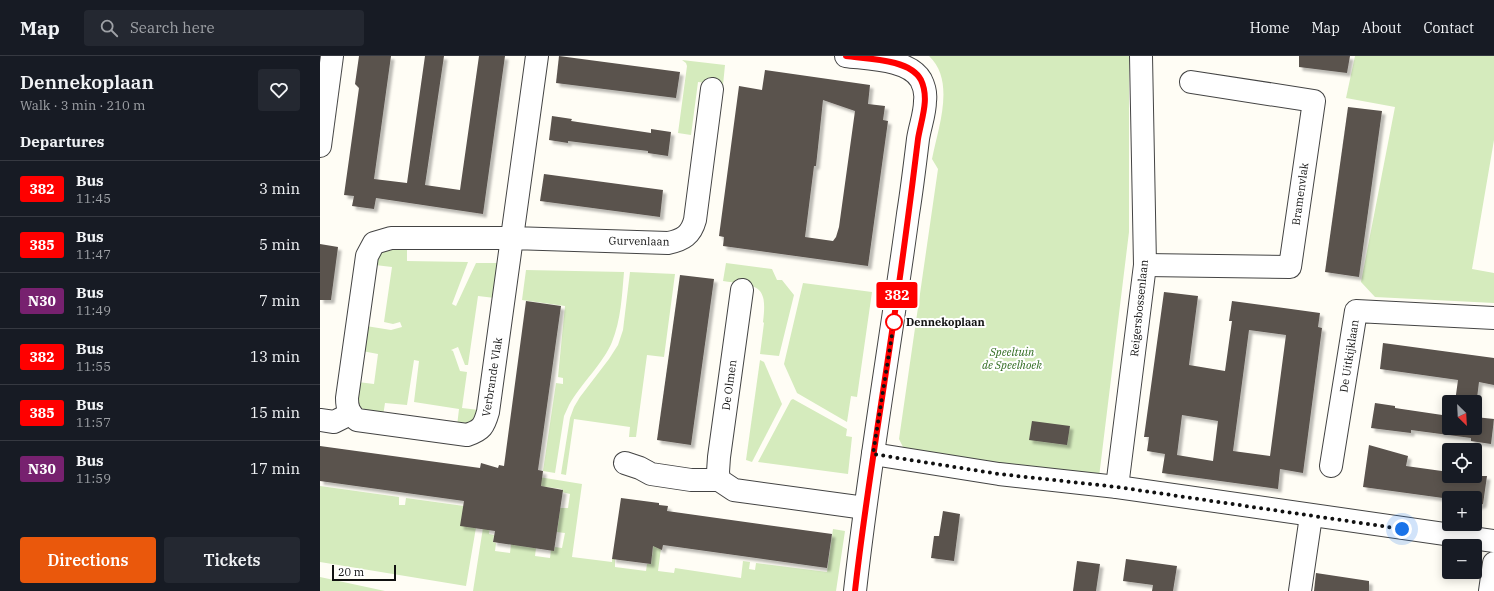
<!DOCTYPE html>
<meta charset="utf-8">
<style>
:root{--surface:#171b24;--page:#242831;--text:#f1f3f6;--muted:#9ea1a6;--line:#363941;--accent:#ea580c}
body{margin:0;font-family:"IBM Plex Serif",serif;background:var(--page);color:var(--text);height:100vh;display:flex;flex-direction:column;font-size:15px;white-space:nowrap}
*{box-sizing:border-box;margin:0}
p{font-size:13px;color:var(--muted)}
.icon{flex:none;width:22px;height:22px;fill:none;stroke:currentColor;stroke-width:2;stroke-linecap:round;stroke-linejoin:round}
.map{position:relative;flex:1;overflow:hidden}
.side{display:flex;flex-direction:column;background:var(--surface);width:320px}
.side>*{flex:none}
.badge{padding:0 8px;border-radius:3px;font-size:14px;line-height:26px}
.needle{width:26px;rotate:156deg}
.tools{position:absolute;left:1122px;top:339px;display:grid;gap:8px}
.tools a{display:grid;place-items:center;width:40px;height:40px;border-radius:4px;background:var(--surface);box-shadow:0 2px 10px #0003;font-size:20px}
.scale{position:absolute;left:12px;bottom:10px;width:64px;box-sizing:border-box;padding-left:4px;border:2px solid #111;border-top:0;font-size:11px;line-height:14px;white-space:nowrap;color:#111;-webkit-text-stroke:3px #fff;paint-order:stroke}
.you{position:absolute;width:20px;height:20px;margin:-10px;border:3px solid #fff;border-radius:50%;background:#1a73e8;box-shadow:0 0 0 6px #1a73e833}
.map>.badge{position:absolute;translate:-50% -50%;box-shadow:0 0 0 2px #fff}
h2{padding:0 20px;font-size:15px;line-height:36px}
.round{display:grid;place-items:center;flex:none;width:42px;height:42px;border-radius:4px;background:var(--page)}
.head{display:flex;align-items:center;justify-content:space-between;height:68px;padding:0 20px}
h1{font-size:19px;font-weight:600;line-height:30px}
.button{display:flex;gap:8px;margin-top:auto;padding:8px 20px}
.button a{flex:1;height:46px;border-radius:4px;background:var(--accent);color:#fff;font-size:16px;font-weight:600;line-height:46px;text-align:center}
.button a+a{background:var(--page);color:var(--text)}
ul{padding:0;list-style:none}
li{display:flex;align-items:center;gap:12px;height:56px;padding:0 20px;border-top:1px solid var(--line)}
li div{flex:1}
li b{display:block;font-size:15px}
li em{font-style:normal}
li .badge{min-width:44px;font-weight:700;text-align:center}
header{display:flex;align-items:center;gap:24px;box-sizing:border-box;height:56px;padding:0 20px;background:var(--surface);border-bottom:1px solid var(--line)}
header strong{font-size:19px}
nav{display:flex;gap:22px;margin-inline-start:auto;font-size:14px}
.search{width:280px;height:36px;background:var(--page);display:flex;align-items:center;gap:10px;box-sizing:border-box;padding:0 14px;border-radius:4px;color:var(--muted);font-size:15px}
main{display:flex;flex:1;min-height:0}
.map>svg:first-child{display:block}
.green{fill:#d5ebbd}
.building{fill:#5a524d;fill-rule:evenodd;filter:url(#shadow)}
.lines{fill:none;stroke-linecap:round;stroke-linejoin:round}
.minor-casing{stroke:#444;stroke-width:24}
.minor{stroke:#fff;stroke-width:22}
.line-casing{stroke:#fff;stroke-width:9}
.line{stroke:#f00;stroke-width:6}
.walk{stroke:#111;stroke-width:4;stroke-dasharray:0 7.2}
.stop-dot{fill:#fff;stroke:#f00;stroke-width:2}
.labels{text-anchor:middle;stroke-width:4;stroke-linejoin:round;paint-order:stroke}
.street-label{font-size:11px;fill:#111;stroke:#fff}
.stop-label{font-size:11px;font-weight:bold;fill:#111;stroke:#fff;text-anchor:start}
.park-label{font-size:11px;font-style:italic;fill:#2f6b1f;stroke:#fff}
</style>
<header>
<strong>Map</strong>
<div class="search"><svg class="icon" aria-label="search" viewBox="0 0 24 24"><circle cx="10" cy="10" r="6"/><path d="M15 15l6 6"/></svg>Search here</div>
<nav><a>Home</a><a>Map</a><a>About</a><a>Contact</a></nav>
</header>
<main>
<section class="side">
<div class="head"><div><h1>Dennekoplaan</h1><p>Walk · 3 min · 210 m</p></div><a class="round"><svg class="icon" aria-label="heart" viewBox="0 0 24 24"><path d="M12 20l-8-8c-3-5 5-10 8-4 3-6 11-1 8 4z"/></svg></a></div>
<h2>Departures</h2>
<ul>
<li><span class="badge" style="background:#f00;color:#fff">382</span><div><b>Bus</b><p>11:45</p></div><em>3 min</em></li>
<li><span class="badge" style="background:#f00;color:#fff">385</span><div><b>Bus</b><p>11:47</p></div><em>5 min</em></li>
<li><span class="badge" style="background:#77216f;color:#fff">N30</span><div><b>Bus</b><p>11:49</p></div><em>7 min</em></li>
<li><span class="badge" style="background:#f00;color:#fff">382</span><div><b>Bus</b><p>11:55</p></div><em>13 min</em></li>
<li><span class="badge" style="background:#f00;color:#fff">385</span><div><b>Bus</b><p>11:57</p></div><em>15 min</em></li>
<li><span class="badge" style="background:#77216f;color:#fff">N30</span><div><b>Bus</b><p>11:59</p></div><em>17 min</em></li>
</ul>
<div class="button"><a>Directions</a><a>Tickets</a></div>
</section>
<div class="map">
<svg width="1174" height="535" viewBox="0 0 1174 535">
<defs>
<filter id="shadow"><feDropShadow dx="3.5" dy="3.5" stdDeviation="1" flood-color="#0004"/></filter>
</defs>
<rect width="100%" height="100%" fill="#fffdf5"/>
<g class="green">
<path d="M609,0H809V176L779,421L594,397L584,393L579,383L618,113L612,103C618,72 636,25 609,0Z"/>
<polygon points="1035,0 1174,0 1174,84 1152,213 1174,217 1174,247 1055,241 1041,226 1075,51 1026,42"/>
<polygon points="362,4 405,9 403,29 378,26 371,79 358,77 367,10 366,7"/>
<path d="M66,191H87V205L148,206L132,248L136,250L156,207H178L175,242L158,240L148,309H145L138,291L131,294L133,295L140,315L147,316L142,352L159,354C156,366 147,368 137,370L139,353L94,346L99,305L94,304L87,349L65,347L63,360C39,354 35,352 38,326L54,328L58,298L42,295L46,270L71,274L82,271L80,266L73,268L64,266L72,211L55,209L56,202Z"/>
<path d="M406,207L452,213L457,224H462L474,239L459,300L440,298L444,267L443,266C448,227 437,230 403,225Z"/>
<path d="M206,214L304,216C302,239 301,264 292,286C284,306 261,328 249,349L244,360L235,417L223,415L236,327L243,328V322L238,321L245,250L202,244Z"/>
<polygon points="310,216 355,218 344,301 327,299 316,381 309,381 310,371 254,363 246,419 241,418 250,362 254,351 260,341 289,303 298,289 303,274"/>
<polygon points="483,227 552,236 537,341 531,340 527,366 477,337 464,308"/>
<polygon points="440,304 444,306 462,348 432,406 426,404"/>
<polygon points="473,343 527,373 526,380 532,381 528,418 438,406 471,344"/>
<polygon points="166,413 146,530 0,506 0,430 79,441 79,449 85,449 86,442 144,450"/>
<polygon points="172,415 178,416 169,478 174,479 173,486 176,487 175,495 190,497 191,488 216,492 215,500 230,502 231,494 234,494 235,491 242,492 245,477 237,476 240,452 248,452 250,438 242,436 242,433 218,430 219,421 262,428 252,501 292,506 292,503 295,503 295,511 326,515 327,508 331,508 337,461 345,462 338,515 354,517 355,512 421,522 423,505 430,506 429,513 435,514 436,507 507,516 513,473 525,475 516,535 153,535"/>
<polygon points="0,521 65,535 0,535"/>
</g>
<g class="building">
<polygon points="39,0 71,0 54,123 87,127 105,0 124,0 105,129 140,134 159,0 185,0 163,158 56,142 54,153 32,150 34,140 24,139 39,32 35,28"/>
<polygon points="239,0 360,16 356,42 236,27"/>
<polygon points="979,0 1030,0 1027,17 979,11"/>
<path d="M445,14L550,29L548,48L565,50L563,64L568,65L548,210L403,190L404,181L399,180L419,30L442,34ZM503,44L535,55L519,171L516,181L513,185L485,181L494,110H496Z"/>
<polygon points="1028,51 1062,55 1039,221 1005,216"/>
<polygon points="232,60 252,63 251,65 331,77 331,73 351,76 348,100 328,97 328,95 248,85 248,87 229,84"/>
<polygon points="224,118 343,134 340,161 220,145"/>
<polygon points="0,188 18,191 11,244 0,244"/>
<polygon points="360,219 394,223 371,389 337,384"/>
<path d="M844,236L878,240L869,309L905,315L912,265H909L912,245L1000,257L998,271L1002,272L983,417L960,413L958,433L842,417L845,398L827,395L829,381H824ZM929,274L966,279L950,400L913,395ZM862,359L898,365L893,405L857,399Z"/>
<polygon points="206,245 241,250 218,414 223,415 221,430 243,434 234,495 173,486 175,475 140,470 144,445 0,425 0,390 160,412 161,407 178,412 179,409 184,410"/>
<polygon points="1063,287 1174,302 1174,329 1159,326 1155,358 1155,346 1135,346 1138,324 1060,313"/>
<polygon points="1055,347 1075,350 1075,352 1129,360 1129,372 1155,372 1155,361 1174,363 1171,388 1151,385 1151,382 1091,374 1091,377 1051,372"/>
<polygon points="712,365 750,370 747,389 709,384"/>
<polygon points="1049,389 1088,400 1086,410 1129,416 1129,420 1167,420 1163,448 1155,451 1155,442 1129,442 1129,448 1122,447 1123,442 1043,431"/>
<polygon points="301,442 339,447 339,449 348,450 347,455 512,478 507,512 343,489 342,494 333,490 331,508 292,503"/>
<polygon points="623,455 640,458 634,505 611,502 614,480 619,480"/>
<polygon points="806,503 857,510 853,535 832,535 833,529 803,525"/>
<polygon points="757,505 780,508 776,535 753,535"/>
<polygon points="996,517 1049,525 1049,535 994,535"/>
</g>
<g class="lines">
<g class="minor-casing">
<g id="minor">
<path d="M217,0L168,356C164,370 162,374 147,379L37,364C29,357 27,352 27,342L47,200L54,187L71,182H192L348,187C363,184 371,179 375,164L392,33"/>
<path d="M526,0C548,3 589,3 601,24C604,30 606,38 605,45C605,58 600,70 598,83C595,108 592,133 588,158C571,284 549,409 535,535"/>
<polyline points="0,90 12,0"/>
<polyline points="825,209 970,211 994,45 871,26"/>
<polyline points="422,234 399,401 398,416 399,424 414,434 545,452"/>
<polyline points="0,364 14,366 30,358"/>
<polyline points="553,398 679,418 797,431 1174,485"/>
<polyline points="305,407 320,412 331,418 371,424 399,424"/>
<polyline points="1011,410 1036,255 1174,262"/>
<polyline points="797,431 825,209 821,0"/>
<polyline points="980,535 991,460"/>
<polyline points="1170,535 1174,507"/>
</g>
</g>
<use href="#minor" class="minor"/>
</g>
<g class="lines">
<g class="line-casing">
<path id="line" d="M526,0C548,3 590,3 601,24C610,43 601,64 598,83C596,99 594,115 592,131C586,177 580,223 573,269C560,358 545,446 535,535"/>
</g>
<use href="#line" class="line"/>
<polyline class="walk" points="574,266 553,398 679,418 797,431 1082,473"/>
</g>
<circle class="stop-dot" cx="574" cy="266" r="8"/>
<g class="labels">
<g class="street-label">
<text transform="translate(980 138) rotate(-82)" y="4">Bramenvlak</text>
<text transform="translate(319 185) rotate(1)" y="4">Gurvenlaan</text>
<text transform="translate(819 252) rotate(-84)" y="4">Reigersbossenlaan</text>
<text transform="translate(1029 300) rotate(-81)" y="4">De Uitkijklaan</text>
<text transform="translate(172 321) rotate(-81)" y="4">Verbrande Vlak</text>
<text transform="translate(409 329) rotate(-82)" y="4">De Olmen</text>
</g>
<g class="stop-label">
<text x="586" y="270">Dennekoplaan</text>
</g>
<g class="park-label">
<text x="692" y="300">Speeltuin<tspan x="692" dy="13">de Speelhoek</tspan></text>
</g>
</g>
</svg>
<div class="tools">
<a><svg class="needle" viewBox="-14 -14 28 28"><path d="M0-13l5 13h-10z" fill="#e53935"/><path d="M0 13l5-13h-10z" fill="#9ea1a6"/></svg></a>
<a><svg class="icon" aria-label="locate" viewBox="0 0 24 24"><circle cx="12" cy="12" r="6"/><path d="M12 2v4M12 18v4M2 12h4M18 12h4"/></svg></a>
<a>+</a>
<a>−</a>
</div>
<div class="scale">20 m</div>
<div class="you" style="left:1082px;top:473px"></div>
<b class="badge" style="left:577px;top:239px;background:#f00;color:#fff">382</b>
</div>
</main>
